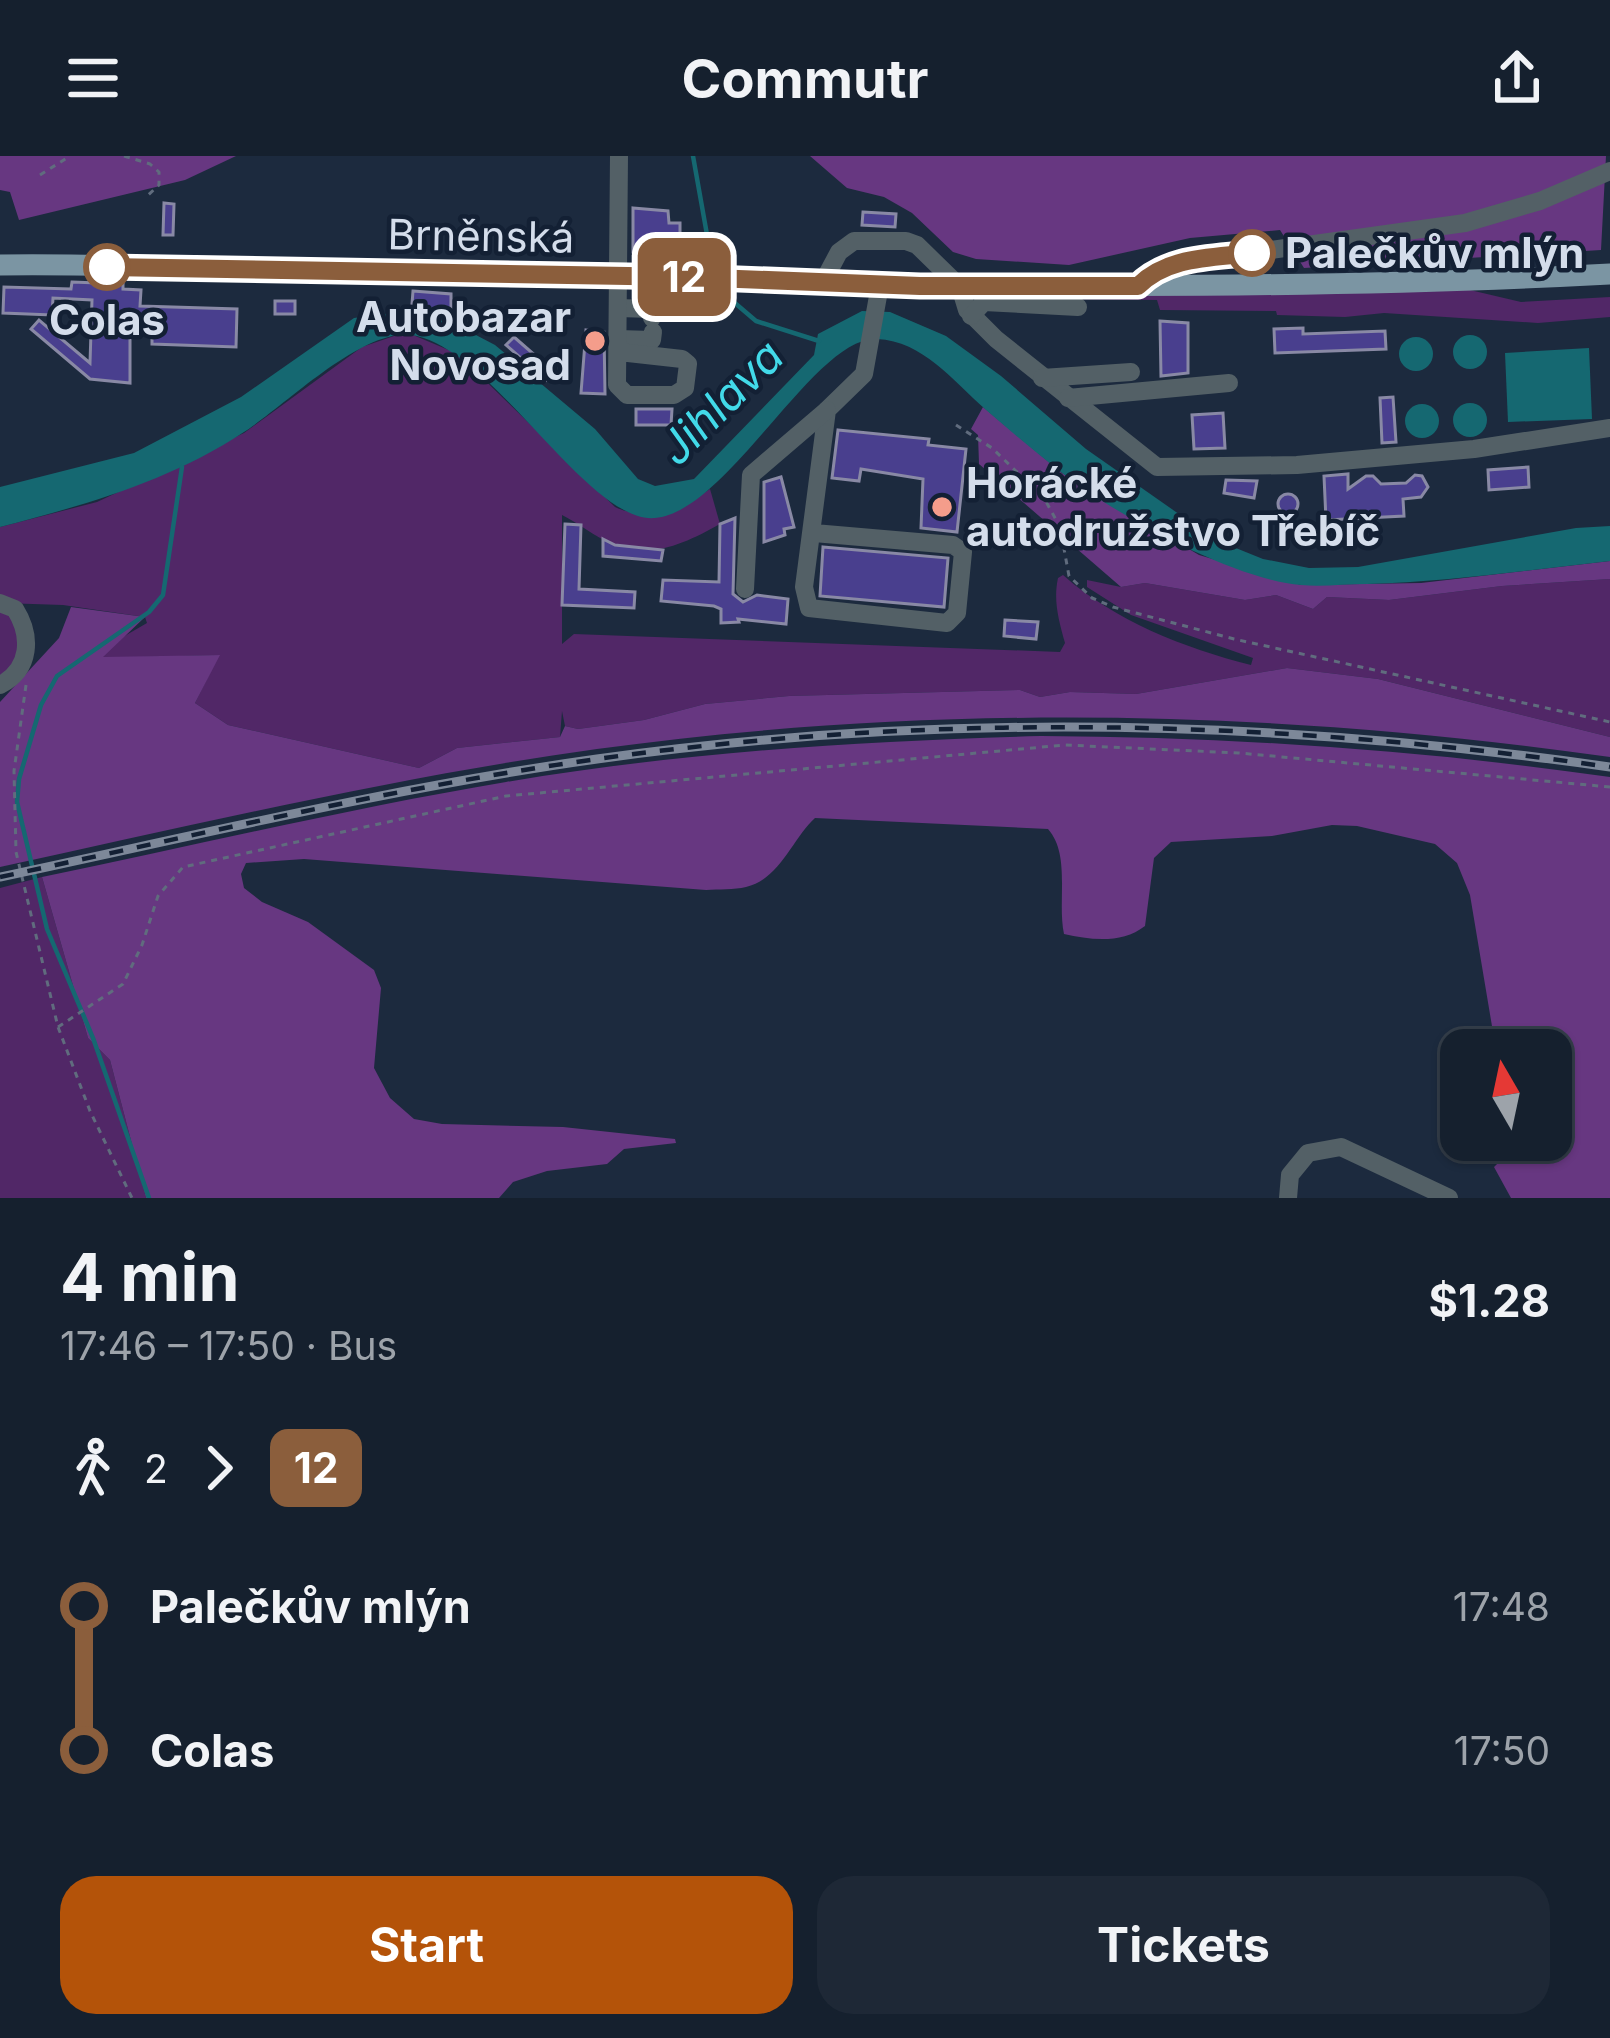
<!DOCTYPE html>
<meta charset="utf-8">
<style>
:root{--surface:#15202e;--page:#1e2836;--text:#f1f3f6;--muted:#9da3aa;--line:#343e4a;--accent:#b45309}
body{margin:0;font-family:Inter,sans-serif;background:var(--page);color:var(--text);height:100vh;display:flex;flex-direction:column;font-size:45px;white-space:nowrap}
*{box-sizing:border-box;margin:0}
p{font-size:39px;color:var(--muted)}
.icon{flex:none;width:66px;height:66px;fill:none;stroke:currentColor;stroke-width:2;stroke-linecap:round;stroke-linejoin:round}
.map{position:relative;height:1042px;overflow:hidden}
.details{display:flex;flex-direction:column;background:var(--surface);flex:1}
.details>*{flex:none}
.badge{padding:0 24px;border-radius:18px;font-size:42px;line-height:78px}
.needle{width:78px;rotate:351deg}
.tools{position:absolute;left:1440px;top:873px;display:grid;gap:24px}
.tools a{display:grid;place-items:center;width:132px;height:132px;border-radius:24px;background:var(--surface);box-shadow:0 3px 9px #0004,0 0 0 3px var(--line);font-size:60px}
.map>.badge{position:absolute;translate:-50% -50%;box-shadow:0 0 0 6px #fff}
.legs{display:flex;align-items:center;gap:18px;height:132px;padding:0 60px;font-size:39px}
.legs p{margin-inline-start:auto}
.head{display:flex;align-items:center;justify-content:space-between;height:204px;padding:0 60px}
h1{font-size:66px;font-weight:700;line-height:90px}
.cta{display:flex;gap:24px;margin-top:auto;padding:24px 60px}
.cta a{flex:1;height:138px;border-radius:36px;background:var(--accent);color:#fff;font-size:48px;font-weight:700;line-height:138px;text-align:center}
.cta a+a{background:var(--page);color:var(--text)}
ul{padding:0 60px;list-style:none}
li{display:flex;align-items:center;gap:42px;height:144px;font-size:45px}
li i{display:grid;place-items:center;width:18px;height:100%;margin:0 15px;background:currentColor}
li i::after{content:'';width:30px;height:30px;margin:-15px;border:9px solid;border-radius:50%;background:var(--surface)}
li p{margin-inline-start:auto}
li:first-child i{background:linear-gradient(#0000 50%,currentColor 0)}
li:last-child i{background:linear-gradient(currentColor 50%,#0000 0)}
header{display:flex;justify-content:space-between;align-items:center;height:156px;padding:0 60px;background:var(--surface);font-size:54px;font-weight:700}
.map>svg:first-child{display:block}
.green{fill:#512767}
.forest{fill:#673781}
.water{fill:#156871}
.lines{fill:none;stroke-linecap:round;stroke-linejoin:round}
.stream{stroke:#156871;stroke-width:4.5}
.building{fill:#493f8e;stroke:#8989a5;stroke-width:3}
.path{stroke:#606c7e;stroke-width:3;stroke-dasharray:6 6;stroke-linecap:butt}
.minor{stroke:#536066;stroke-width:18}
.major{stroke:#7b95a3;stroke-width:21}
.rail-casing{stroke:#7d8899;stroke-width:9}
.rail{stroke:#132034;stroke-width:4.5;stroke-dasharray:14;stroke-linecap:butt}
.line-1-casing{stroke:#fff;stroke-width:27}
.line-1{stroke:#8b5e3c;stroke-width:18}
.stop-1-dot{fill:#fff;stroke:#8b5e3c;stroke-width:6}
.poi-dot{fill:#f49d8b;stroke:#132034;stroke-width:4.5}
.labels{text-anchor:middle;stroke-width:9;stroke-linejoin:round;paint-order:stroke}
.street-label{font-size:42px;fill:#d4ddeb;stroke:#132034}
.stop-label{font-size:42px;font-weight:bold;fill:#d4ddeb;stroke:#132034;text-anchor:start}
.poi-label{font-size:42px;font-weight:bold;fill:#d4ddeb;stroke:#132034;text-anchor:end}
.water-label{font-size:45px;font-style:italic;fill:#42dae9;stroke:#132034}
</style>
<header><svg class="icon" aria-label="menu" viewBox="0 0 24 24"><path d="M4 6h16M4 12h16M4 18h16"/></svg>Commutr<svg class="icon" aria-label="share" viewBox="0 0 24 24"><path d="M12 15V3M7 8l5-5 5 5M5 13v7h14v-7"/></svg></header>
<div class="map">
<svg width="1610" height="1042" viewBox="0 0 1610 1042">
<rect width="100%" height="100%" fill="#1c2a3e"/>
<g class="green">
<polygon points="1470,134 1521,146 1610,141 1610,161 1538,167 1384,157 1345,161 1277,159 1276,155 1160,154 1157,144 974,142 977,139"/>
<path d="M397,179H413L458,198L615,351C647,366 682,352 710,333L720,368C686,387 651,404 612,388C594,380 578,367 562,359V488L574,478L1060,496L1065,487C1059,465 1053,445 1058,422L1063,419C1115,465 1184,492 1251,509L1253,502L1131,459L1087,431V424L1121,431L1145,427L1245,444L1276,439L1313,453L1327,441L1389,444L1502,430L1610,423V581L1378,523L1287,512L1136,538L1070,536L1040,541L1020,534L789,540L705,548L644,564L578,573L565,570L562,555L560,581L457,592L419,612L228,569L195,547L219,499L101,502L116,485L147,467L145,461L63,449L2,447L20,469L24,492L0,529V371L97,346L244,277L362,191Z"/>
<polygon points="42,721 88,882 110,904 146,1042 0,1042 0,732"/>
</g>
<g class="forest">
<polygon points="0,0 236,0 185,24 19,64 10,36 0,34"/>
<polygon points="810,0 1606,0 1601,94 1304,112 1280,74 1190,82 1069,109 976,103 953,96 912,57 884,41 847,32"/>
<polygon points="983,251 1062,317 1199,399 1301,429 1421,427 1610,405 1610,423 1502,430 1389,444 1327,441 1313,453 1276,439 1245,444 1145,427 1121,431 979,308 978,279 971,273"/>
<path d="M71,451L145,461L103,501L220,499L195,547L228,569L419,612L457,592L560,581L565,570L578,573L644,564L705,548L789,540L1020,534L1040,541L1070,536L1136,538L1287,512L1378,523L1610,581V601C1274,553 933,547 597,593C396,621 198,668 0,711V546L59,482Z"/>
<path d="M1041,580C1232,581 1421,594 1610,621V1042H1511L1494,1011L1504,1001L1509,984H1551V894H1496L1470,739L1457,707L1435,688L1357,670L1332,669L1272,680L1171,686L1154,702L1145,770C1122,788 1091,784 1064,778C1057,745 1071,699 1048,673L815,662C793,682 779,724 746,731C734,734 719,733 706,734L304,703L246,707L241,718L244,732L262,746L308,766L374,814L381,832L374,912L390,942L414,963L442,968L563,971L675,983L676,987L624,993L607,1008L547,1015L513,1026L499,1042H146L110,904L88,882L42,721C197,689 351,652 506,626C683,596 862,585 1041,580Z"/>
</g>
<g class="water">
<path d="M862,155L890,156L946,180L1001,220L1086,293L1216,384L1263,403L1309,412L1358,411L1576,372L1610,370V405C1529,414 1448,426 1367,428C1345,428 1322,431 1301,429C1231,423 1112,357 1057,313C1033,294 1008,273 985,253C953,225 923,185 877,183C815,179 728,356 655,362C588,368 493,192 412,179C362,172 285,250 244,276C170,325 85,349 0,371V331L134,297L241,241L354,162L399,156L453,167L495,189L595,273L638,323L655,330L694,323L814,199L818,178Z"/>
<circle cx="1470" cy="196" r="17"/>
<circle cx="1416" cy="198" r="17"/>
<polygon points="1589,192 1592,263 1508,266 1505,197"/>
<circle cx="1470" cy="264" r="17"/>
<circle cx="1422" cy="265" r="17"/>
</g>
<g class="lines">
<g class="stream">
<polyline points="693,0 714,118"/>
<polyline points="715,130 756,165 819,185"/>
<polyline points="149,1042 93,882 47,773 17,646 19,623 41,549 57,520 149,456 163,439 182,311"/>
</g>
</g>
<g class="building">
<polygon points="164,47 174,48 173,79 163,79"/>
<polygon points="633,52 668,55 669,67 680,67 680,80 674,80 673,97 633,96"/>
<polygon points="863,56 896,58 895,71 862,69"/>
<polygon points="72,126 123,128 123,133 141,134 140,150 237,153 236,191 152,188 152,175 130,173 130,227 90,223 31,173 39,164 90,207 92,144 53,142 52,159 3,157 4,131 71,133"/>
<polygon points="413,135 451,138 451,159 412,148"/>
<rect x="275" y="145" width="20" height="13"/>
<polygon points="1160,165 1188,167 1188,217 1161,220"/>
<polygon points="1303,172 1303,178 1385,175 1386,193 1275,197 1274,173"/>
<polygon points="586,174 604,176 605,238 581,237"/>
<polygon points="514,181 553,215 546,224 506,189"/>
<polygon points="1393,241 1396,286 1382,287 1380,242"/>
<polygon points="636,253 672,253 671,269 636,269"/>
<polygon points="1223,257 1225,292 1194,293 1192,259"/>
<polygon points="838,274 929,283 928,289 966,293 957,376 921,372 923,323 861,313 859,325 832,322"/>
<polygon points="1528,311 1529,331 1489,334 1488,314"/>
<polygon points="1348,318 1348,333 1366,320 1373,320 1381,328 1406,327 1415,319 1422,320 1428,331 1421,341 1403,343 1404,360 1326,364 1324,320"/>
<polygon points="781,321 794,371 784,373 785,379 764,386 764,326"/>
<polygon points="1226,324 1257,325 1254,342 1224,337"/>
<circle cx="1288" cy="348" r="10"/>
<polygon points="735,362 733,438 743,446 757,439 788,443 786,468 738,463 739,466 721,467 721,453 714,450 661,445 663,424 719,426 720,368"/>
<polygon points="565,368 581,369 579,433 635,436 634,452 562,449"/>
<polygon points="603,383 615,389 663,394 661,405 603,400"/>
<polygon points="823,391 948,402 944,451 820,440"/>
<polygon points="1005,464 1038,466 1036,483 1004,480"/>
</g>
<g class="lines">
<g class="path">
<polyline points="124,0 150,8 159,16 159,29 146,41"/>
<polyline points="40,19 70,0"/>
<polyline points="956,269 992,292 1044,342 1060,371 1069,420 1092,442 1113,451 1234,483 1610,566"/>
<polyline points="26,529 14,615 16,696 58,871 90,955 132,1042"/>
<polyline points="58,871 123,828 142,789 158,740 183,711 506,640 1065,589 1239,597 1610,631"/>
</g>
<g class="minor">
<polyline points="823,126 839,96 854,85 906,85 917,89 960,131 967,154 996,183 1157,311 1297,309 1474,293 1610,272"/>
<polyline points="1138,130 1162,112 1184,106 1465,67 1540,45 1610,15"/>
<polyline points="618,152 652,153 652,162"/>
<polyline points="971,160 984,146 1078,151"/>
<polyline points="618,183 652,184 653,176"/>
<polyline points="619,196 682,203 688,208 685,232 674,239 627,239 617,229 619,0"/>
<polyline points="1042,222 1131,216"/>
<polyline points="1068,242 1229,227"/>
<polyline points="814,377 953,389 963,396 957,457 947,467 809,452 804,431 827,254 864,218 880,129"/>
<polyline points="745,433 751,319 827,254"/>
<path d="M0,447L15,453C32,480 31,513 0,529"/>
<polyline points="1288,1042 1290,1019 1308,997 1341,991 1449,1042"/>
</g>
<path class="major" d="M0,109C124,107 249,115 373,117C786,125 1198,140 1610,118"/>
<g class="rail-casing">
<path id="rail" d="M0,721C198,679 396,631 597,603C933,556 1274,563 1610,611"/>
</g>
<use href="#rail" class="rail"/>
</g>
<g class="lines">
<g class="line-1-casing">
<path id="line-1" d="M107,111L688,121L920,130H1138C1168,100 1212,102 1252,97"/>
</g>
<use href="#line-1" class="line-1"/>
</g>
<g class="stop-1-dot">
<circle cx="1252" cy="97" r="21"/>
<circle cx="107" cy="111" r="21"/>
</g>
<g class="poi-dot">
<circle cx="595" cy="185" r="12"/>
<circle cx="942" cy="351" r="12"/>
</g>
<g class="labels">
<g class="street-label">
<text transform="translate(481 80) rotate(1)" y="15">Brněnská</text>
</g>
<g class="stop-label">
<text x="1285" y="112">Palečkův mlýn</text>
<text x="107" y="179" text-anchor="middle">Colas</text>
</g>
<g class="poi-label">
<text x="571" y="176">Autobazar<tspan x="571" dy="48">Novosad</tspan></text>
<text x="966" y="342" text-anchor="start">Horácké<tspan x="966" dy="48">autodružstvo Třebíč</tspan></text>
</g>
<g class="water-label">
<text transform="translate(721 246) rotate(-45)" y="16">Jihlava</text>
</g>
</g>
</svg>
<div class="tools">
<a><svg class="needle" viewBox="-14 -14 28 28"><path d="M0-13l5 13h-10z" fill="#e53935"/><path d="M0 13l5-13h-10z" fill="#9da3aa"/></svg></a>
</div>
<b class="badge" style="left:684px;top:121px;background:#8b5e3c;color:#fff">12</b>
</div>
<section class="details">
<div class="head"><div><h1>4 min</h1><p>17:46 – 17:50 · Bus</p></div><b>$1.28</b></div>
<div class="legs"><svg class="icon" aria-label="walk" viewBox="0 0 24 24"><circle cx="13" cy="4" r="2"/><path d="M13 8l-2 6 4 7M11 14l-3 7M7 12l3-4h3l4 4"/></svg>2<svg class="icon" aria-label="forward" viewBox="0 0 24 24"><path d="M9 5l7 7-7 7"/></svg><b class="badge" style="background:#8b5e3c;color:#fff">12</b></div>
<ul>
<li><i style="color:#8b5e3c"></i><b>Palečkův mlýn</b><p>17:48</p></li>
<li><i style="color:#8b5e3c"></i><b>Colas</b><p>17:50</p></li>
</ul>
<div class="cta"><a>Start</a><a>Tickets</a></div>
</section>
